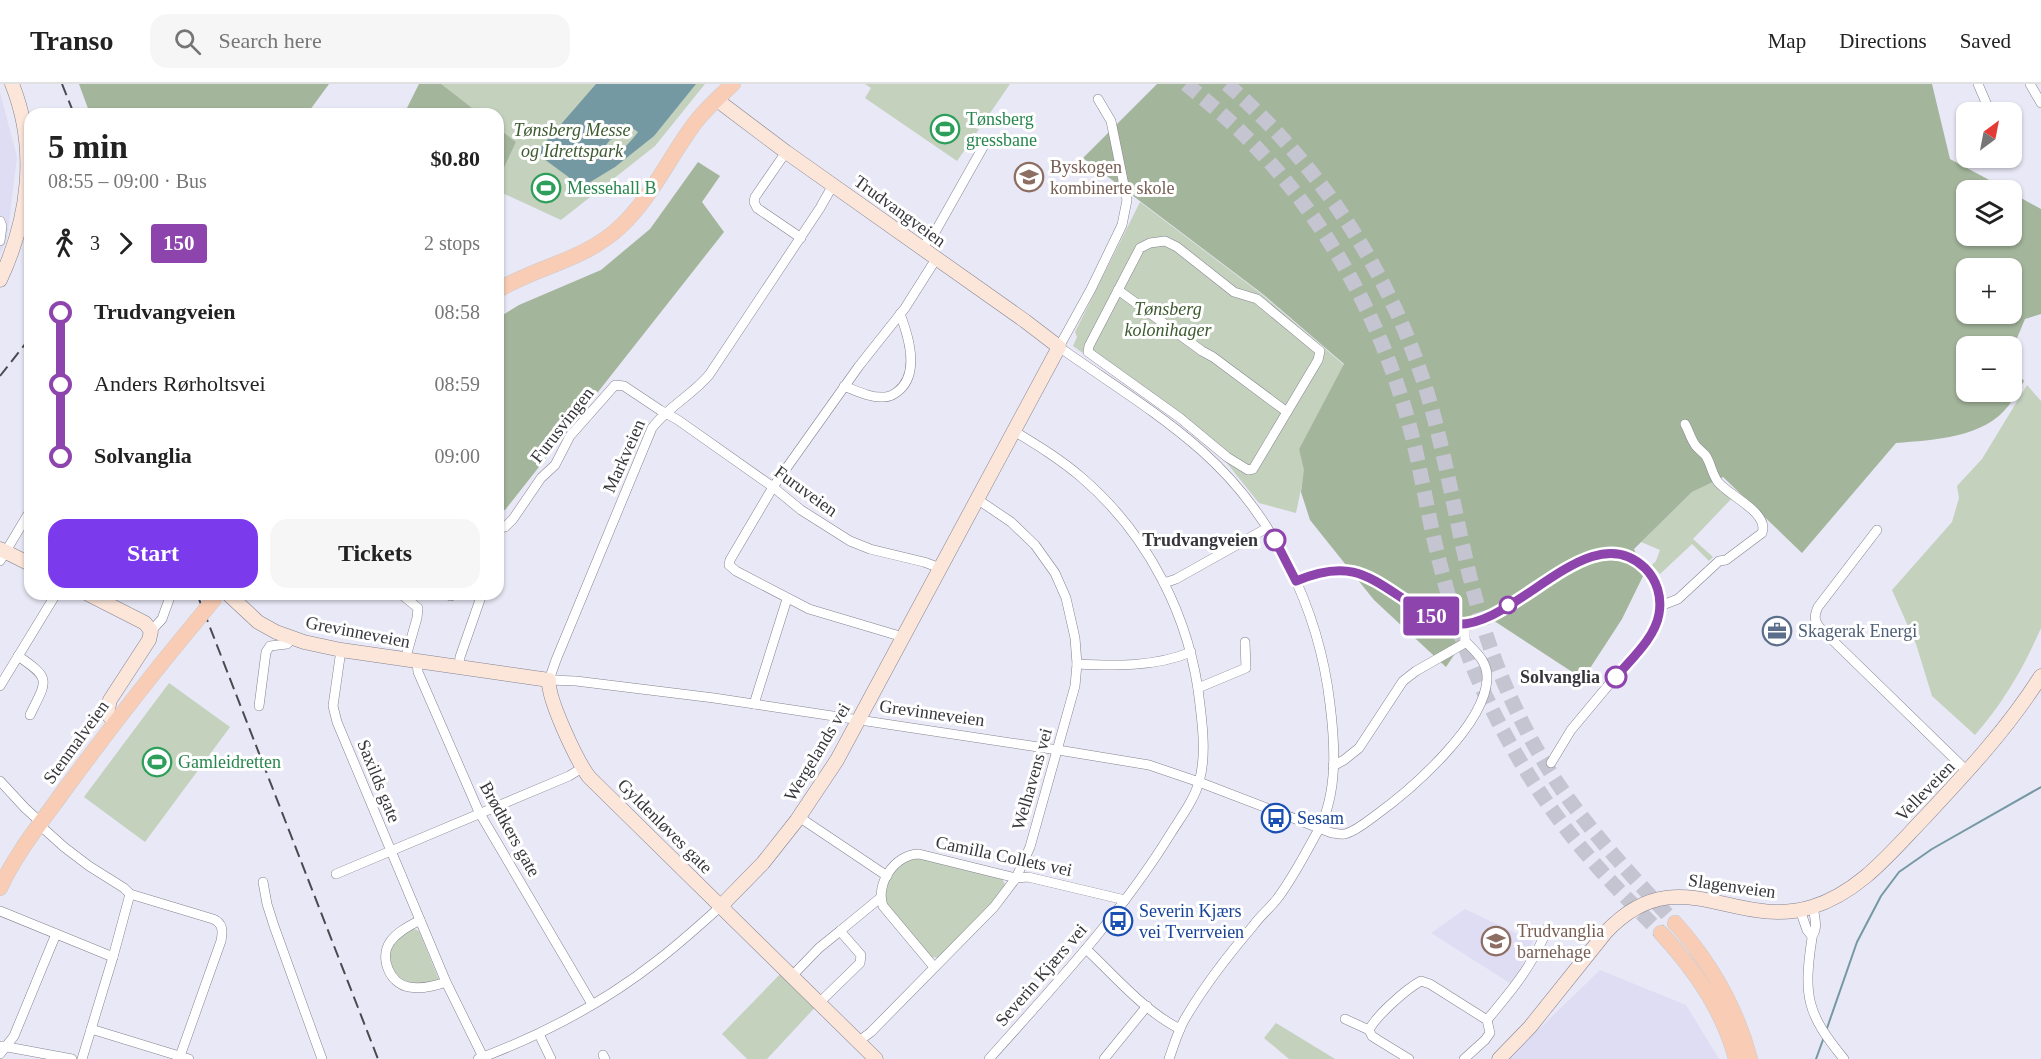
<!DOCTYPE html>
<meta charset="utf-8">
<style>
:root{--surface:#fff;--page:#f6f6f6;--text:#222;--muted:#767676;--line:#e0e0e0;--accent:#7c3aed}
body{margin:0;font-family:Georgia,serif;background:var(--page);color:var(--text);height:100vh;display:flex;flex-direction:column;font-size:22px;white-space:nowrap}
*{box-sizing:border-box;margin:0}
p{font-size:20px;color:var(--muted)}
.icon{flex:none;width:33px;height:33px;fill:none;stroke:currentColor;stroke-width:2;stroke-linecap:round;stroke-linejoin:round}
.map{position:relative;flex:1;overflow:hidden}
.panel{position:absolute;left:24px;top:24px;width:480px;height:492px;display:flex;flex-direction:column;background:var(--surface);border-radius:18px;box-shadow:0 2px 4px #0004}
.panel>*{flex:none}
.badge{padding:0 12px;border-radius:4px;font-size:21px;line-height:39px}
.needle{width:39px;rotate:32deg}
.fabs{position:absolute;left:1956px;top:18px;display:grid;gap:12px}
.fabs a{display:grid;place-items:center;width:66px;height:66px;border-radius:12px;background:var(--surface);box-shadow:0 2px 4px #0004;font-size:30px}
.map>.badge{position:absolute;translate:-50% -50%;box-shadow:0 0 0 3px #fff}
.legs{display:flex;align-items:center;gap:9px;height:66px;padding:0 24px;font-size:20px}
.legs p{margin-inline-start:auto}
.headline{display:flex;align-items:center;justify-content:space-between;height:102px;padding:0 24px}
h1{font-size:33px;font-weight:700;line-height:45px}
.cta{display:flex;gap:12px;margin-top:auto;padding:12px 24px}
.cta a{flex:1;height:69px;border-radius:18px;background:var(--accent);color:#fff;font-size:24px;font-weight:700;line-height:69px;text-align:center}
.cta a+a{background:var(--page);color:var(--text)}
ul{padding:0 24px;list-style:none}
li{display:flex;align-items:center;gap:21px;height:72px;font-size:22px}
li i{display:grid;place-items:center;width:9px;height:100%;margin:0 8px;background:currentColor}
li i::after{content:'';width:15px;height:15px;margin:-8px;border:4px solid;border-radius:50%;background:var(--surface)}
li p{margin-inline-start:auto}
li:first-child i{background:linear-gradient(#0000 50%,currentColor 0)}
li:last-child i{background:linear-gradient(currentColor 50%,#0000 0)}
header{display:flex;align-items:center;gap:36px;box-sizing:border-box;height:84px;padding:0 30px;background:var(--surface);border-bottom:2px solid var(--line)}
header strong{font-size:28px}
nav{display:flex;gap:33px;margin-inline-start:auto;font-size:21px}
.search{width:420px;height:54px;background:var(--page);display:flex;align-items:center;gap:15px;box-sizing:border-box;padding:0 21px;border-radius:18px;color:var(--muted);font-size:22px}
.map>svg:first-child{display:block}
.built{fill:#dfddf3}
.green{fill:#c3d1bd}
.forest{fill:#a3b59b;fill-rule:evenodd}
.water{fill:#7499a3;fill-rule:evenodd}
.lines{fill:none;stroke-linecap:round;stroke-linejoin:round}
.stream{stroke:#7499a3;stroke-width:2}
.primary-tunnel{stroke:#c5c4d1;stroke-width:15;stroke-dasharray:15 8;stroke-linecap:butt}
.street-casing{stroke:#848390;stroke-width:10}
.secondary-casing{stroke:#848390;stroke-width:15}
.primary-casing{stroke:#cbcbcc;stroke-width:16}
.street{stroke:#fff;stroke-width:9}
.secondary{stroke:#fce6da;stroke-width:14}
.primary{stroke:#f9cdb5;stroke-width:15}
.rail{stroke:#4b4a51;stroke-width:2;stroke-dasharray:12 6;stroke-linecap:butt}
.primary-bridge-casing{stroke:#cbcbcc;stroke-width:16;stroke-linecap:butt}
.primary-bridge{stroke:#f9cdb5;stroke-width:15}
.line-1-casing{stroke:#fff;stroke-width:14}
.line-1{stroke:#8e44ad;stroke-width:9}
.stop-1-dot{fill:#fff;stroke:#8e44ad;stroke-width:3}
.labels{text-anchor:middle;stroke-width:6;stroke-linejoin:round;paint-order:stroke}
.leisure-label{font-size:18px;fill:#27864d;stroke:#fff;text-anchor:start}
.park-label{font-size:18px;font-style:italic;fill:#3d5a30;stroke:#fff}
.education-label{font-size:18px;fill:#785e54;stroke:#fff;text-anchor:start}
.street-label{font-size:18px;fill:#37363c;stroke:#fff}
.stop-label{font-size:18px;font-weight:bold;fill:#37363c;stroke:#fff;text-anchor:end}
.service-label{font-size:18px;fill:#4e5e75;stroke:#fff;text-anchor:start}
.transit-label{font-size:18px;fill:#164399;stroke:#fff;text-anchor:start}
</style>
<header>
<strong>Transo</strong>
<div class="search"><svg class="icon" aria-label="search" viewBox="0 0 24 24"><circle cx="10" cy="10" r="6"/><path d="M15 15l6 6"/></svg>Search here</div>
<nav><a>Map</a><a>Directions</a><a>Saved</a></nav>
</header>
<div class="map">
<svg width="2041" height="975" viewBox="0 0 2041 975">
<rect width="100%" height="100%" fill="#e9e8f6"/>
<g class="built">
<polygon points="0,8 17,73 7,155 0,170"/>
<polygon points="1465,825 1533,857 1513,901 1431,849"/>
<polygon points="1600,886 1686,921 1719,975 1508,975"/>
</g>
<g class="green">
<polygon points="419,0 705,0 655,62 561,136 498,107 498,97 516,58 498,44 498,30 480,30 459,14 405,30"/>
<polygon points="865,0 1010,0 957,77 865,14 871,4"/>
<polygon points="1140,118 1264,212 1344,281 1299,365 1305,386 1296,429 1259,419 1226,378 1198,352 1073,262 1077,253 1075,248"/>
<path d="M2027,301L2041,317V544C2024,583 2003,619 1975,651L1932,612L1916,560L1892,506L1952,438L1959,414L1957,402L1982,375Z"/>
<polygon points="1712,398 1733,413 1693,455 1713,473 1709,477 1692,460 1660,490 1652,481 1656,477 1660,466 1641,458 1692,408"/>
<polygon points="169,599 230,643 145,758 84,713"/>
<path d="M919,774L1002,794L1005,801L995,815L939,874L931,873L887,820C881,807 892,785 905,777C909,775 914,775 919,774Z"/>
<path d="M414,845L419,847L439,896L419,902L398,896L388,875C392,860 398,849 414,845Z"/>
<polygon points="785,885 820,918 767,975 747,975 722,950"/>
<polygon points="1276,939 1335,975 1289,975 1264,954"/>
</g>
<g class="forest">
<polygon points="79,0 329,0 307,30 90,30"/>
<polygon points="419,0 441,0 480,30 404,30"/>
<path d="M1157,0H1932L1950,75L2008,106H1966V152H2012V109L2041,125V230L2025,235L2012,266V262H1966V308H2012V282L2024,297C2019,305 2015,313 2009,321C1985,354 1933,356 1896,359L1802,469L1723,393L1692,408L1634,465L1644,490L1622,535L1583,595L1482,529L1446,583L1374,516L1310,436L1301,408L1304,386L1299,365L1344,280L1264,211L1083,74ZM1966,184H2012V230H1966Z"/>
<polygon points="498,44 516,58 498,97"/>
<polygon points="698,78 720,92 702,118 724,148 505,426 498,425 498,234 519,221 601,186 650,145"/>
</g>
<path class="water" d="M596,0H696L654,52L615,83L582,103L536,69ZM625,39L638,48C631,57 622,68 611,72L606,65V61L610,56L618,53L620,44Z"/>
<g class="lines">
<g class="stream">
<polyline points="1826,947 1857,858 1881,812 1899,788 1932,765 2041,703"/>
<polyline points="1816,975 1824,953"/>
</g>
<g class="primary-tunnel">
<path d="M1186,0C1209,19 1232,38 1253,60C1328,138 1381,236 1409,340C1421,384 1427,428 1438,472C1447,509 1458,546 1472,581C1501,651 1540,716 1589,773C1611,799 1636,824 1661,849"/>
<path d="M1227,0C1332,92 1406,214 1438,349C1458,431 1469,515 1502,594C1520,637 1542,679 1570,717C1602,761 1639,799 1675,839"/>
</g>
<g class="street-casing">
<g id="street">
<polyline points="1978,0 1990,28"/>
<polyline points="2030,0 2041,19"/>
<path d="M1098,15L1111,37L1127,116L1122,141L1091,205L1059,263C1107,297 1158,328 1202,367C1274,431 1319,525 1330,620C1335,660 1338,708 1319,745C1306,768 1293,794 1277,815C1270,824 1260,832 1253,842C1229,870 1205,901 1186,933C1178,946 1174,961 1169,975"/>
<polyline points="786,68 755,113 754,118 757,124 801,154"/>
<polyline points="2012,70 2012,71"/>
<path d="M833,101L820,124L709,291C692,311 668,323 652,344L556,576L549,596L576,597L714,614L1058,666L1149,681L1199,698L1332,749C1336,749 1341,751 1345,750C1356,747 1368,737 1376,731C1412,705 1485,641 1487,595C1488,578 1476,568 1465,557V540H1452L1436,535L1357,488L1327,487L1296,497"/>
<polyline points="0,137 2,142 0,157"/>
<polygon points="1165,157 1177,163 1234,208 1257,215 1320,267 1318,276 1253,385 1248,386 1227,373 1180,334 1088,268 1089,262 1140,164 1150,159"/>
<polyline points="922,165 930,153 934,150 987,56"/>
<polyline points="1118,206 1202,267 1213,273 1287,328"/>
<path d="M844,302C857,307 870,314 884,313C890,313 893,311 897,308C920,291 909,253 900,230"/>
<polyline points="498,445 505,443 513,435 541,394 555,381 570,352 615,301 624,302 660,326 678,336 773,403 801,426 850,457 870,465 924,478 940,484"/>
<path d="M1877,446L1818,523C1814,532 1814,536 1820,544L1968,688"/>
<polyline points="0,477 30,427"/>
<polyline points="1164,499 1176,495 1267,444"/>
<polyline points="401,510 418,524 417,534 405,576"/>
<polyline points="445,510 451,512"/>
<path d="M1660,522L1678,515L1719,477L1726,476L1762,449C1770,429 1728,411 1718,398C1712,390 1711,380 1706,372C1703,368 1699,366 1696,362C1691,356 1689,347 1685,340"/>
<polyline points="151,547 162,535 171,510"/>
<polyline points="903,553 809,525 736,487 729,481 730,476 773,403 859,282 905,224 936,175"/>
<polyline points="341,566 333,622 337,638 446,898 483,973"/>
<path d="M18,572C52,595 47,596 30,631"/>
<polyline points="417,578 418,588 479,728 592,920"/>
<path d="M1077,580C1114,582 1155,583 1191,568"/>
<polyline points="459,584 460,573 482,510"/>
<polyline points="0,602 56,510"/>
<polyline points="1198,604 1246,584 1245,558"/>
<polyline points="754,620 787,515"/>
<polyline points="259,622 266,568 270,562 287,560 293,554"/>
<path d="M1333,682L1344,676L1359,664L1403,597L1416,587L1465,559V540C1475,537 1486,534 1495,529C1528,513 1560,483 1595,471C1615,464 1640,476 1651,493C1664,511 1660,530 1652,549L1571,646L1551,679"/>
<path d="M0,697L25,724L36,734L44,745L64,763L89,782L124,804L130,810L213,835C223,839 223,847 221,857L179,975"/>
<polyline points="799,733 887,792"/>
<polyline points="336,790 569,692 582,684"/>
<polyline points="263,798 267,820 274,842 322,975"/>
<path d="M1813,823C1814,830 1817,839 1815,846C1813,853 1813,847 1812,854C1803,913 1807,930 1844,975"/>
<polyline points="1800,826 1807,846 1812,852"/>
<polyline points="0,827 113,873"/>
<path d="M420,836C409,842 397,848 390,858C379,874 390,900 409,903C420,905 435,902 446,898"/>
<polyline points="840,847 880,814"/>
<path d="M1086,865C1115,892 1144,927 1180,945"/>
<path d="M934,883L883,822C875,800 895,770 919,770L1016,794L1028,793L1125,816"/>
<polyline points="792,892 819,864 840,847 861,871 860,879 820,918"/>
<polyline points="1345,935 1369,946 1372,952 1378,956 1409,975"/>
<path d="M1487,936C1513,905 1533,881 1548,843"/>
<polyline points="91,945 189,975"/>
<path d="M1369,946C1376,932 1406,905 1421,897L1430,900L1487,936L1490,949L1485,956L1464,975"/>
<polyline points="539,950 551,975"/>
<polyline points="859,957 871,948 994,823 1016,794 1030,763 1075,602 1077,580 1075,554 1066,514 1055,489 1035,461 1011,438 977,415"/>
<polyline points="2,962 72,975"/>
<polyline points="0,970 14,952 56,850"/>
<polyline points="603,971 605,975"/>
<polyline points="82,975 113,873 130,810"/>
<path d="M478,975C542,951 605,918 658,876C680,859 700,841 721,822"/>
<path d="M989,975C1053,903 1120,832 1171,749C1181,733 1194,716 1199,698C1206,674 1203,645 1200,621C1191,534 1148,450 1081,393C1060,375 1037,361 1014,347"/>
<polyline points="1104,975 1147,922"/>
</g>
</g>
<g class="secondary-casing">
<g id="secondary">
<polyline points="717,16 786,68 1025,237 1059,263 837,676 797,736 763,779 721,822"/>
<path d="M0,196C29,134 38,65 12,0"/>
<polyline points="0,465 30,480"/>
<polyline points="88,510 145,539 151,547 149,556 110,616 107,629 114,638"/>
<path d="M228,510L258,538L276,548L304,558L341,566L549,596C547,614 577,677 589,693L876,975"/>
<path d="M1499,975L1530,943L1606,848C1678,772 1733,847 1812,823C1860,808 1891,768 1925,733C1967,688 2008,644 2041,592"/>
</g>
</g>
<g class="primary-casing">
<g id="primary">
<path d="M498,206C538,182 585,176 620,143C650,115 668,76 692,43C703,27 719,13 733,0"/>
<path d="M0,804C16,769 41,739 63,708C105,651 148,595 193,541"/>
<path d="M1675,839C1711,879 1736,923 1750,975"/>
<path d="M1661,849C1695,886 1723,926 1736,975"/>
</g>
</g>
<use href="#street" class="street"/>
<use href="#secondary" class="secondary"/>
<use href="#primary" class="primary"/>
<g class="rail">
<polyline points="62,0 74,30"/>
<polyline points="0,292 30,254"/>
<polyline points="197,510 378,975"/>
</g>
<g class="primary-bridge-casing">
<polyline id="primary-bridge" points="193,541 215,514"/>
</g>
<use href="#primary-bridge" class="primary-bridge"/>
</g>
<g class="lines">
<g class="line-1-casing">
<path id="line-1" d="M1275,456L1296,497C1353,473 1370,494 1416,523C1428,530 1439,538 1453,540C1514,547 1589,429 1645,484C1657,496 1662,513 1659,530C1655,554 1631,575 1616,593"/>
</g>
<use href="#line-1" class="line-1"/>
</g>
<defs>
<g id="stadium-ring" transform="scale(1.5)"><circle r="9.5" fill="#fff" stroke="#2e9e5b" stroke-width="1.5"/><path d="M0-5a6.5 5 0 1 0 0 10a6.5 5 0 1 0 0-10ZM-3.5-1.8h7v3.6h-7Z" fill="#2e9e5b"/></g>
<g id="school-ring" transform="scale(1.5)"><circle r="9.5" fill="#fff" stroke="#8d6e63" stroke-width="1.5"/><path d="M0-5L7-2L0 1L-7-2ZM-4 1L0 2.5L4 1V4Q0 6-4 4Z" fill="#8d6e63"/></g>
<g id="office-ring" transform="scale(1.5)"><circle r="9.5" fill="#fff" stroke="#5c6f8a" stroke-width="1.5"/><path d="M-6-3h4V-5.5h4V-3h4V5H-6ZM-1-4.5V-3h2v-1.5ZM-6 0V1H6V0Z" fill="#5c6f8a"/></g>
<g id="bus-ring" transform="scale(1.5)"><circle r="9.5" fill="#fff" stroke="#1a4fb4" stroke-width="1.5"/><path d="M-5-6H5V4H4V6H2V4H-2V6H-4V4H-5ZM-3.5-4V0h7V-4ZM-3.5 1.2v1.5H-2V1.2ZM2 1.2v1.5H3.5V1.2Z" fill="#1a4fb4"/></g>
</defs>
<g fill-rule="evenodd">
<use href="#stadium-ring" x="945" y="45"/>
<use href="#school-ring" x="1029" y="93"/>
<use href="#stadium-ring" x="546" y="104"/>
<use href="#office-ring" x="1777" y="547"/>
<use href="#stadium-ring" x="157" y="678"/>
<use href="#bus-ring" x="1276" y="734"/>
<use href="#bus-ring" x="1118" y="837"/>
<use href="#school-ring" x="1496" y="857"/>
</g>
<g class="stop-1-dot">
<circle cx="1275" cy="456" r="10"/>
<circle cx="1508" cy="521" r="8"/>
<circle cx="1616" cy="593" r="10"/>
</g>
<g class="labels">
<g class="leisure-label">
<text x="966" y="41">Tønsberg<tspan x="966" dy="21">gressbane</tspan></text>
<text x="567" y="110">Messehall B</text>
<text x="178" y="684">Gamleidretten</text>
</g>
<g class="park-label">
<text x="572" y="52">Tønsberg Messe<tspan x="572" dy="21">og Idrettspark</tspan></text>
<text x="1168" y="231">Tønsberg<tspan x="1168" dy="21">kolonihager</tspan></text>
</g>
<g class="education-label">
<text x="1050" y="89">Byskogen<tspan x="1050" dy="21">kombinerte skole</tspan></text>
<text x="1517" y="853">Trudvanglia<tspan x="1517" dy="21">barnehage</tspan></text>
</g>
<g class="street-label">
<text transform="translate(900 127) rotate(36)" y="6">Trudvangveien</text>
<text transform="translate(562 341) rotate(-52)" y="6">Furusvingen</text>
<text transform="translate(624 372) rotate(-66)" y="6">Markveien</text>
<text transform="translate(806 407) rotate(36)" y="6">Furuveien</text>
<text transform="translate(358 548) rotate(11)" y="6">Grevinneveien</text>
<text transform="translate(932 629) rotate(8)" y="6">Grevinneveien</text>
<text transform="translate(76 658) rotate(-54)" y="6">Stenmalveien</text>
<text transform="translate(817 668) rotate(-59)" y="6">Wergelands vei</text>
<text transform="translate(1032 695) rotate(-74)" y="6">Welhavens vei</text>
<text transform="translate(379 697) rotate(68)" y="6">Saxilds gate</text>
<text transform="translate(1925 707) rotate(-46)" y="6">Velleveien</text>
<text transform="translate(665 742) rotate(45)" y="6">Gyldenløves gate</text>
<text transform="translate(510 745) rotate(61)" y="6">Brødtkers gate</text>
<text transform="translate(1004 772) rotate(12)" y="6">Camilla Collets vei</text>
<text transform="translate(1732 802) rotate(8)" y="6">Slagenveien</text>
<text transform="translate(1041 891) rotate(-49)" y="6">Severin Kjærs vei</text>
</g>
<g class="stop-label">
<text x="1258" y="462">Trudvangveien</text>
<text x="1600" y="599">Solvanglia</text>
</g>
<g class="service-label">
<text x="1798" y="553">Skagerak Energi</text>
</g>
<g class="transit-label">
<text x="1297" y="740">Sesam</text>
<text x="1139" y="833">Severin Kjærs<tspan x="1139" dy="21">vei Tverrveien</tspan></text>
</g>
</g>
</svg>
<div class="fabs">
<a><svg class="needle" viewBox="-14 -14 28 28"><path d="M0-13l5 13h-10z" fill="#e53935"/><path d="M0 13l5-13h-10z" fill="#767676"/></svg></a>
<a><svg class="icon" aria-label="layers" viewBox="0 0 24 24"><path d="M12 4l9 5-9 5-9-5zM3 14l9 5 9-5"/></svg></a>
<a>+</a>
<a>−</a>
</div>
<b class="badge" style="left:1431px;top:532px;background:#8e44ad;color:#fff">150</b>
<section class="panel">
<div class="headline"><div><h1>5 min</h1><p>08:55 – 09:00 · Bus</p></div><b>$0.80</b></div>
<div class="legs"><svg class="icon" aria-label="walk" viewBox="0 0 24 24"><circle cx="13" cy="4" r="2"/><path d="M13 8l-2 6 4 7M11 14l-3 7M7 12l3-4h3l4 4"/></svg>3<svg class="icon" aria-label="forward" viewBox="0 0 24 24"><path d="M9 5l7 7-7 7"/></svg><b class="badge" style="background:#8e44ad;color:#fff">150</b><p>2 stops</p></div>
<ul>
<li><i style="color:#8e44ad"></i><b>Trudvangveien</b><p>08:58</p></li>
<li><i style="color:#8e44ad"></i><span>Anders Rørholtsvei</span><p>08:59</p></li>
<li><i style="color:#8e44ad"></i><b>Solvanglia</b><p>09:00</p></li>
</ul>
<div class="cta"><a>Start</a><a>Tickets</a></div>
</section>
</div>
